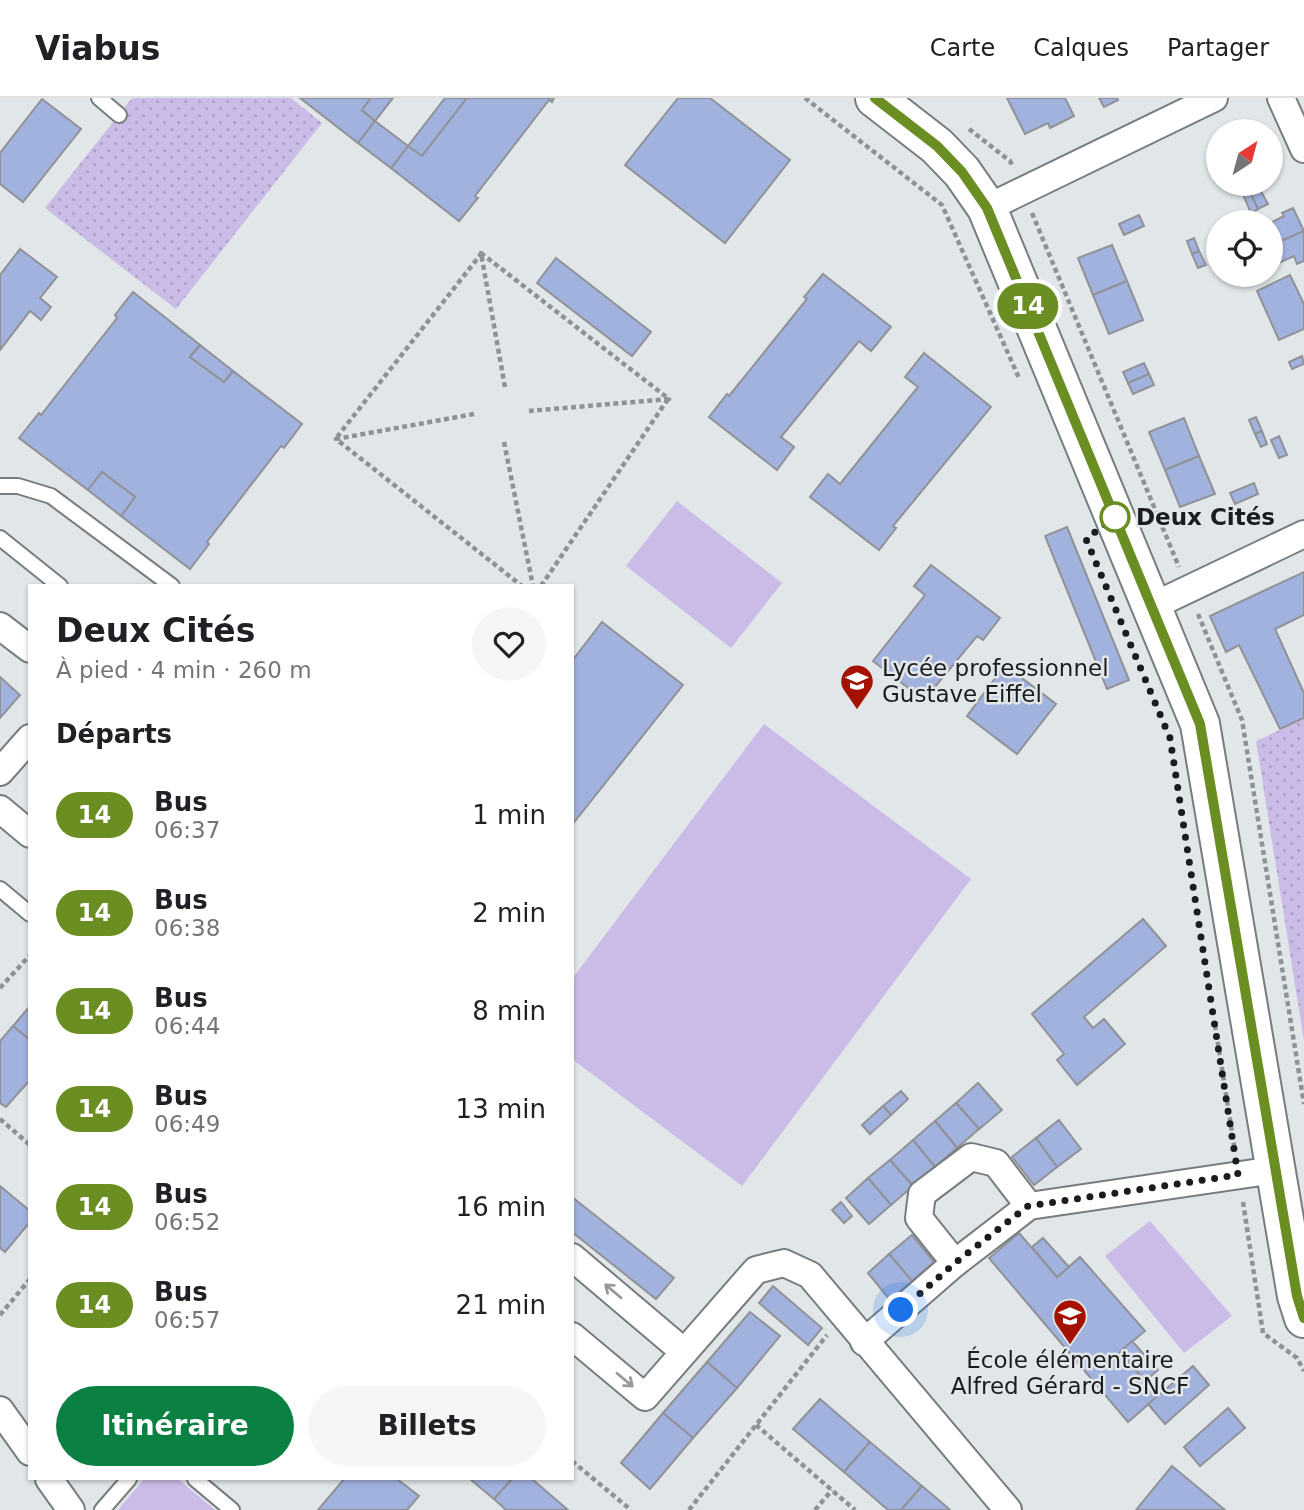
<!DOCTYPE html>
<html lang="fr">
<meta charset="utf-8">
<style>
:root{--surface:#fff;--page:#f6f6f6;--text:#202124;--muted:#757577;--line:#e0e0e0;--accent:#0b8043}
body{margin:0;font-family:"DejaVu Sans",sans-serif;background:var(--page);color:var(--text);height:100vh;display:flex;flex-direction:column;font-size:26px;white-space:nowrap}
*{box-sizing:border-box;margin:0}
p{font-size:23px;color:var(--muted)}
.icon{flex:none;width:38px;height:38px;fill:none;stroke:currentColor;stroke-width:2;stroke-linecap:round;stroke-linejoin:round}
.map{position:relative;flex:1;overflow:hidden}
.sheet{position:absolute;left:28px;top:486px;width:546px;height:896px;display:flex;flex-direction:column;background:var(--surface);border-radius:0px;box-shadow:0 2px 5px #0004}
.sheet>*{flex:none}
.badge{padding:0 14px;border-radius:23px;font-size:24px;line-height:46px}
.needle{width:46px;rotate:36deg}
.fabs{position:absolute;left:1206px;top:21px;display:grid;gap:14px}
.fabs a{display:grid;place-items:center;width:77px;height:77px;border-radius:50%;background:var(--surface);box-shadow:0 2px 5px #0004;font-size:35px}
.you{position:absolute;width:35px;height:35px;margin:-18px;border:5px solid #fff;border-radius:50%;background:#1a73e8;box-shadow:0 0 0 10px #1a73e833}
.map>.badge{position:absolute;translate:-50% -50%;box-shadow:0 0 0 4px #fff}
h2{padding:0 28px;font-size:26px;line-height:63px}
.round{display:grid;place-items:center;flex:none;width:74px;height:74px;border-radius:37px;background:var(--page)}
.headline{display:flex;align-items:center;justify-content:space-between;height:119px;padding:0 28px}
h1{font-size:33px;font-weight:600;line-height:52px}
.cta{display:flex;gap:14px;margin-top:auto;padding:14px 28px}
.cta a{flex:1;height:80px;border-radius:42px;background:var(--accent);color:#fff;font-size:28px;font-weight:600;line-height:80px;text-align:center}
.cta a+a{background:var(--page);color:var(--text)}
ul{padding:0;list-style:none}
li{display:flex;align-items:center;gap:21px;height:98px;padding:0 28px}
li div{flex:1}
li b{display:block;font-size:26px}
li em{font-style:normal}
li .badge{min-width:77px;font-weight:700;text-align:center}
header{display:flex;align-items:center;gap:42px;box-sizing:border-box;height:98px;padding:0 35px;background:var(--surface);border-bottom:2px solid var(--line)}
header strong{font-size:33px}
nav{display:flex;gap:38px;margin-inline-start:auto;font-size:24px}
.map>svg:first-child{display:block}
.park{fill:url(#park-dots)}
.pitch{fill:#cabce7}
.building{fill:#a1b2df;stroke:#919297;stroke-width:2}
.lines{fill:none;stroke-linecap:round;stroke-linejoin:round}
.service-casing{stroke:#777c7f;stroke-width:18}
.minor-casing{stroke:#777c7f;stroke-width:30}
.secondary-casing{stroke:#777c7f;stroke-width:42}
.path{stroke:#8f9295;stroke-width:4.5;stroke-dasharray:5 3.5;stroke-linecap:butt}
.service{stroke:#fff;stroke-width:14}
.minor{stroke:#fff;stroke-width:26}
.secondary{stroke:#fff;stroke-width:38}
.oneway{stroke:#98999a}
.line-casing{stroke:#fff;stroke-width:16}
.line{stroke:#6b8e23;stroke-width:10}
.walk{stroke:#1b1c1e;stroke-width:7;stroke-dasharray:0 12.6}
.stop-dot{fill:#fff;stroke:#6b8e23;stroke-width:3.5}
.labels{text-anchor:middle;stroke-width:5;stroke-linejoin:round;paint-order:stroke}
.stop-label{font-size:23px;font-weight:bold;fill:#1b1c1e;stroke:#e1e6e9;text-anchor:start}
.poi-label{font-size:23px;fill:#1b1c1e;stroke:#e1e6e9;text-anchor:start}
</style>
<header>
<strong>Viabus</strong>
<nav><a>Carte</a><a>Calques</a><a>Partager</a></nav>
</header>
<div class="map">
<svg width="1304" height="1412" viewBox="0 0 1304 1412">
<defs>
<pattern id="park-dots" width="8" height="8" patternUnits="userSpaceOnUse" patternTransform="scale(1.75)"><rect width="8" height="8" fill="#cabce7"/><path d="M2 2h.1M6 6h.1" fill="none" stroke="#ada1c6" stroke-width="1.8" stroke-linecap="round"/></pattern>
</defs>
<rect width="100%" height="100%" fill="#e1e6e9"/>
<g class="park">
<polygon points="132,0 291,0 322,25 176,211 45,110"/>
<polygon points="1304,621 1304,943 1256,643"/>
</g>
<g class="pitch">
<polygon points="677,403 782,485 731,550 626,468"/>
<polygon points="764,626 971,781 742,1088 572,961 572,881"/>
<polygon points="1150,1123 1232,1218 1184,1255 1105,1158"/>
<polygon points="144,1381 178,1381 215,1412 118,1412"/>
</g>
<g class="building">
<polygon points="300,0 371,0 362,12 375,23 358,45"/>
<polygon points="371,0 393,0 375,23 362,12"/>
<polygon points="445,0 467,0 422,58 408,48"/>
<polygon points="467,0 554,0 552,4 549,2 475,98 478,100 459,123 391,70 408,48 422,58"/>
<polygon points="678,0 710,0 790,62 725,145 625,67"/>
<polygon points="1007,0 1065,0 1074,18 1050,30 1048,25 1025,36"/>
<polygon points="1099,0 1117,0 1118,2 1104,9"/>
<polygon points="42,1 81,31 23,104 0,86 0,55"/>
<polygon points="375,23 408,48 391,70 358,45"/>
<polygon points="1257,86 1268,106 1258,111 1248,90"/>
<polygon points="1248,90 1258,111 1251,115 1241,92"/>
<polygon points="1293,110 1304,133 1275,146 1270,136 1270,125 1284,118 1282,115"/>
<polygon points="1139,117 1144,128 1124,137 1119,126"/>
<polygon points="1304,133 1304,163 1297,166 1294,158 1270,169 1270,148"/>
<polygon points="1194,140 1199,153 1192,156 1187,143"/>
<polygon points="1112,147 1127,183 1093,197 1078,160"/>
<polygon points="20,151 57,179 40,200 51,209 41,222 30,213 0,252 0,177"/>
<polygon points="1199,153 1206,167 1198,170 1192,156"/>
<polygon points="556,160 651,234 632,258 537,185"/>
<polygon points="823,176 891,229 871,253 859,243 781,339 794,349 777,372 709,319 727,296 729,298 807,201 804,199"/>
<polygon points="1290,177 1304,206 1304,231 1279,242 1257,193"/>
<polygon points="1127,183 1143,222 1109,236 1093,197"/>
<polygon points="133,194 200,247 190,259 224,284 233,273 302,326 284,350 281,348 207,444 209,446 190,471 121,418 135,399 102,374 88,392 19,340 39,315 41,317 117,220 115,217"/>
<polygon points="200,247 233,273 224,284 190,259"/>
<polygon points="924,255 991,309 893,428 896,430 879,452 810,399 828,376 840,386 918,289 905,279"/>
<polygon points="1302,258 1304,266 1292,271 1289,264"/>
<polygon points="1144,265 1149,276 1128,285 1123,274"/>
<polygon points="1149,276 1154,287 1133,296 1128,285"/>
<polygon points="1256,319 1262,333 1255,336 1249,322"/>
<polygon points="1184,320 1199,358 1165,372 1149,334"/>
<polygon points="1262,333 1267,346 1261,349 1255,336"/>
<polygon points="1279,338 1287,357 1279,360 1271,342"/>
<polygon points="1199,358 1215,396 1180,409 1165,372"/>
<polygon points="102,374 135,399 121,418 88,392"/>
<polygon points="1254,385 1258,396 1235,406 1230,395"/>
<polygon points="1067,429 1129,582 1107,591 1045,438"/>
<polygon points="931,467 1000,520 983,542 977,538 924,602 873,563 925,497 914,488"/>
<polygon points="1304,474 1304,517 1275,531 1304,595 1304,620 1280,631 1239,547 1226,554 1210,518"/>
<polygon points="602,524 683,587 572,727 572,563"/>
<polygon points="1005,567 1056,606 1017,656 967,618"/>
<polygon points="0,579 20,597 0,620"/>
<polygon points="1143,821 1166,848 1084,919 1093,930 1104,921 1125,946 1077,987 1057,962 1064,956 1032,916"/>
<polygon points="30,908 30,942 13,928"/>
<polygon points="13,928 30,942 30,982 6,1009 0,1005 0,943"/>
<polygon points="978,985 1002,1012 979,1031 956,1005"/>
<polygon points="901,993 908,1001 891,1017 883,1008"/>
<polygon points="956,1005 979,1031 957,1050 935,1023"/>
<polygon points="883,1008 891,1017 870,1036 862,1027"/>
<polygon points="1059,1022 1081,1051 1057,1069 1036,1040"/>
<polygon points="935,1023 957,1050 935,1069 913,1042"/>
<polygon points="1036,1040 1057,1069 1034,1087 1012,1059"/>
<polygon points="913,1042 935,1069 913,1088 890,1062"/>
<polygon points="890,1062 913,1088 891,1107 868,1080"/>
<polygon points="868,1080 891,1107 869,1126 846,1100"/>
<polygon points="0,1088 30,1113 30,1124 5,1154 0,1150"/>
<polygon points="572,1099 674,1180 656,1201 572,1134"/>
<polygon points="841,1104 852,1118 844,1125 832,1112"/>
<polygon points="1019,1135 1057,1179 1080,1159 1145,1233 1120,1254 1158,1298 1128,1324 989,1160"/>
<polygon points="912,1137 934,1164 912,1183 889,1156"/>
<polygon points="1043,1140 1069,1169 1057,1179 1032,1149"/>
<polygon points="889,1156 912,1183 890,1202 868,1175"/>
<polygon points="773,1188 822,1230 808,1247 759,1205"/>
<polygon points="750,1214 780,1238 737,1290 707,1264"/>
<polygon points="1132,1243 1158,1272 1145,1283 1120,1254"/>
<polygon points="707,1264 737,1290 693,1340 663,1315"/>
<polygon points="1193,1268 1209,1287 1165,1326 1148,1306"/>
<polygon points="820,1301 870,1344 844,1374 793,1331"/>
<polygon points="1228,1310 1245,1330 1200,1368 1184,1349"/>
<polygon points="663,1315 693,1340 650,1391 621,1365"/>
<polygon points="870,1344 922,1388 901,1412 888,1412 844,1374"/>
<polygon points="1172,1368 1225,1412 1136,1412"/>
<polygon points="344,1381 397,1381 419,1398 407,1412 318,1412"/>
<polygon points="470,1381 512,1381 494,1401"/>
<polygon points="512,1381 532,1381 568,1412 506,1412 494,1401"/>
<polygon points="922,1388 948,1410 950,1412 901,1412"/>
</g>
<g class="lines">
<g class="service-casing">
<g id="service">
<polyline points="99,0 119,17"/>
<polyline points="0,388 18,388 51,398 172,488"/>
<polyline points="0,440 60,488"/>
<polyline points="0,791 30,816"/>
<polyline points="195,1381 232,1412"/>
<polyline points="102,1412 129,1381"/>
</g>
</g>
<g class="minor-casing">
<g id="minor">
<polyline points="1281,0 1304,51"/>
<polyline points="987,110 1214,0"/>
<polyline points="1151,509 1304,436"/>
<polyline points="0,528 30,551"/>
<polyline points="0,674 30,640"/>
<polyline points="0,711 30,736"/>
<polyline points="572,1159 683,1253"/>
<polyline points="955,1165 919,1120 922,1096 971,1059 996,1065 1029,1108"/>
<polyline points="572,1238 645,1299 756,1172 784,1165 810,1177 1008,1412"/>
<polyline points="864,1244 955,1165 1029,1108 1275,1072"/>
<polyline points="0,1312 30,1354"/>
<polyline points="49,1381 71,1412"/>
</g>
</g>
<g class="secondary-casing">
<polyline id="secondary" points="875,0 937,48 962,74 987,110 1200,626 1297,1198 1304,1220"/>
</g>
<g class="path">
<polyline points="805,0 942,107 1019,280"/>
<polyline points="969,31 1010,63 1013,69"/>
<polyline points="1032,115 1179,469"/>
<polyline points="505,289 481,155 669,301 529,313"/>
<polyline points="474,316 336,341 522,488"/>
<polyline points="337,339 481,156"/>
<polyline points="504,344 533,488"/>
<polyline points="541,488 668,301"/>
<polyline points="1198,516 1242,622 1304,1006"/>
<polyline points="0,890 30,857"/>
<polyline points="1215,927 1235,1053"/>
<polyline points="0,1021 30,1047"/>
<polyline points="1243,1104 1263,1235 1297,1260 1304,1273"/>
<polyline points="0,1217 30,1181"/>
<polyline points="756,1327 855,1412"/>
<polyline points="572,1363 631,1412"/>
<polyline points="689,1412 827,1237"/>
<polyline points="815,1412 832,1392"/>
</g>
<use href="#service" class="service"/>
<use href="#minor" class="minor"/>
<use href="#secondary" class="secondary"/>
</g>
<defs><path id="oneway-shaft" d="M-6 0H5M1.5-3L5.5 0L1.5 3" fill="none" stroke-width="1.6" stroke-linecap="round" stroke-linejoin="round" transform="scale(1.75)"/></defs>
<g class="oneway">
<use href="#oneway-shaft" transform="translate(613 1193) rotate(-140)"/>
<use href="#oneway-shaft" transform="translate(625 1282) rotate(40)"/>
</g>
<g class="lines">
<g class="line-casing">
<polyline id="line" points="875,0 937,48 962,74 987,110 1200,626 1297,1198 1304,1220"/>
</g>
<use href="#line" class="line"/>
<polyline class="walk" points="901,1212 955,1165 1028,1108 1238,1077 1170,640 1086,441 1115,419"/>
</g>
<defs>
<g id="school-pin" transform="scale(1.75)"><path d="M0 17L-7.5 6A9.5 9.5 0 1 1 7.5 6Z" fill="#a41100" stroke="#e1e6e9"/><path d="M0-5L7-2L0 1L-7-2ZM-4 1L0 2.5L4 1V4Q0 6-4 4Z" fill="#fff"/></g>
</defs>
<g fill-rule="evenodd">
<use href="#school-pin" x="857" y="583"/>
<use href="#school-pin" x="1070" y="1218"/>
</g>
<circle class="stop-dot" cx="1115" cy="419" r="14"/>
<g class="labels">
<g class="stop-label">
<text x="1136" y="427">Deux Cités</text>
</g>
<g class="poi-label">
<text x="882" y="578">Lycée professionnel<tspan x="882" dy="26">Gustave Eiffel</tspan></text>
<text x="1070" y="1270" text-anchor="middle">École élémentaire<tspan x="1070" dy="26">Alfred Gérard - SNCF</tspan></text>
</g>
</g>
</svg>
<div class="fabs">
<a><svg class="needle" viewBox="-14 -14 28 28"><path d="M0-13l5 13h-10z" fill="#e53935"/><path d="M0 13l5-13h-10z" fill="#757577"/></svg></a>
<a><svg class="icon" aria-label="locate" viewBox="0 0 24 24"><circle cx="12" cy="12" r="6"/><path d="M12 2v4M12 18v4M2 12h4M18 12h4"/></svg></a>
</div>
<div class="you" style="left:901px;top:1212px"></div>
<b class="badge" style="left:1028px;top:208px;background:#6b8e23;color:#fff">14</b>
<section class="sheet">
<div class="headline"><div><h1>Deux Cités</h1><p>À pied · 4 min · 260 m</p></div><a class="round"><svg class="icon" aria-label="heart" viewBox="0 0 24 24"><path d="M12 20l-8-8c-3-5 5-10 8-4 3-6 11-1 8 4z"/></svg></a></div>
<h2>Départs</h2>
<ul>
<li><span class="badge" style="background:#6b8e23;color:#fff">14</span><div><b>Bus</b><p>06:37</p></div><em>1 min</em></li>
<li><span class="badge" style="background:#6b8e23;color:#fff">14</span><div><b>Bus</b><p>06:38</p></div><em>2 min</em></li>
<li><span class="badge" style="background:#6b8e23;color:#fff">14</span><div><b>Bus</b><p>06:44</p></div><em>8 min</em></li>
<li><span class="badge" style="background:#6b8e23;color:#fff">14</span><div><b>Bus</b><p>06:49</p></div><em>13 min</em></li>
<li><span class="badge" style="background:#6b8e23;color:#fff">14</span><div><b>Bus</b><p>06:52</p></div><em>16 min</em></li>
<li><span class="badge" style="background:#6b8e23;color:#fff">14</span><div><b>Bus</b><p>06:57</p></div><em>21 min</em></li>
</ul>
<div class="cta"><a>Itinéraire</a><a>Billets</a></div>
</section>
</div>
